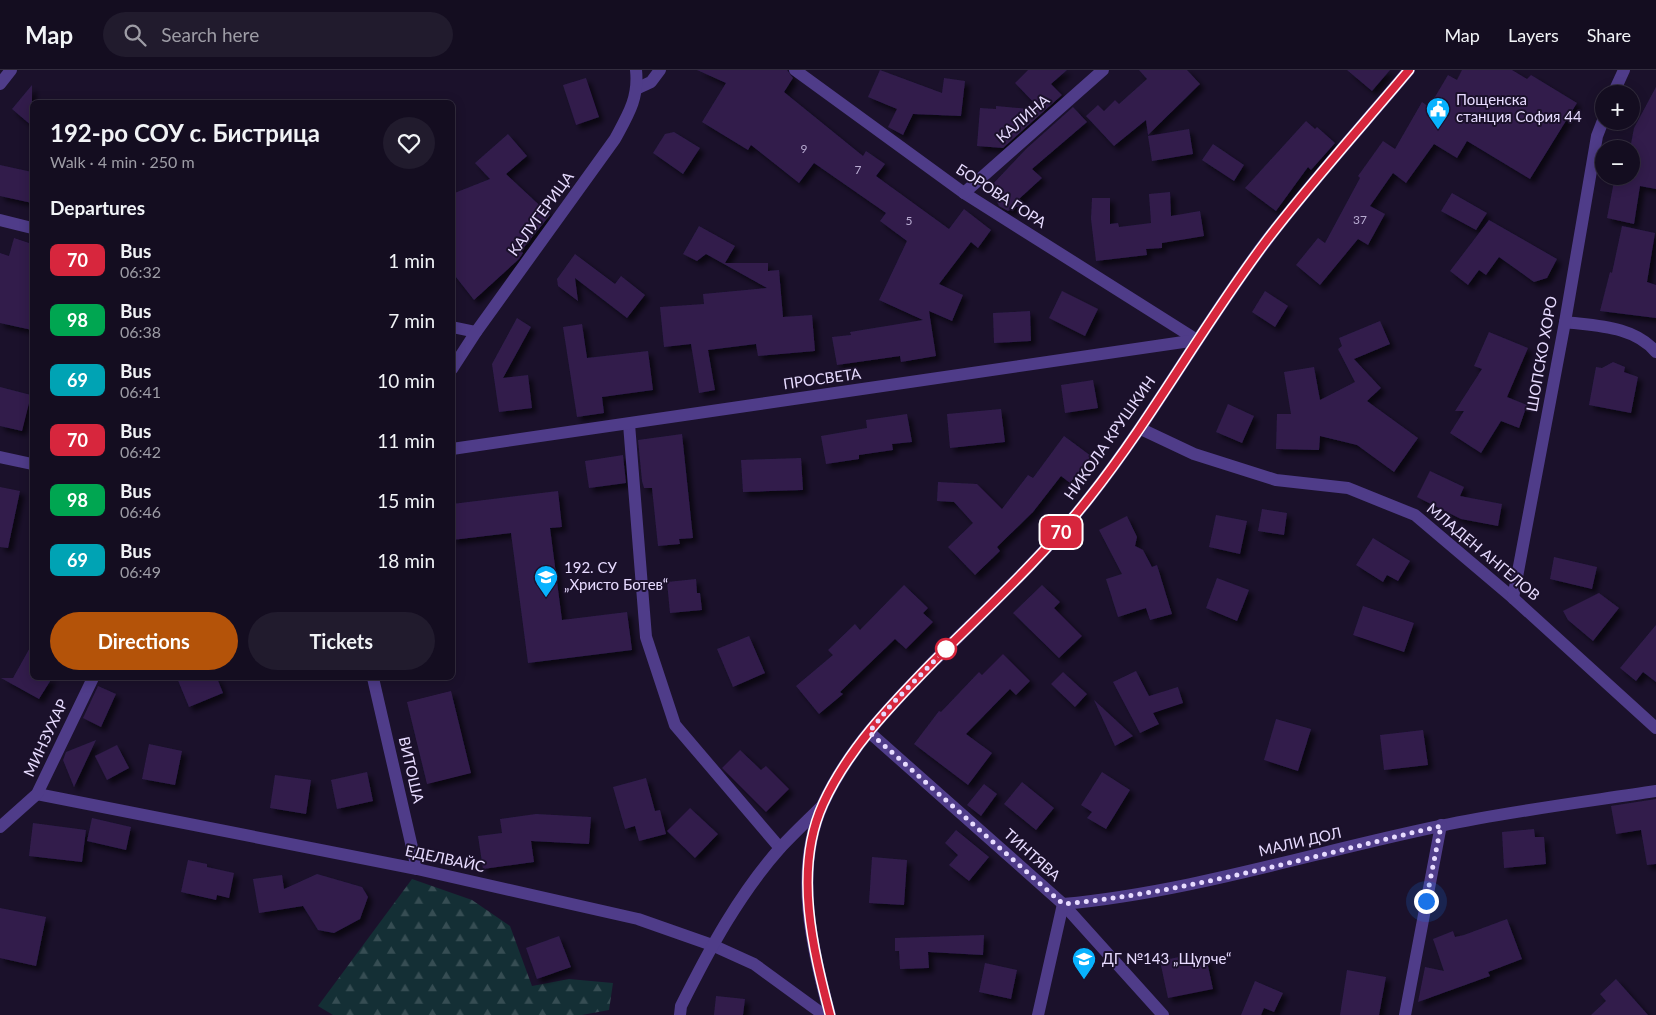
<!DOCTYPE html>
<meta charset="utf-8">
<style>
:root{--surface:#140d20;--page:#211b2d;--text:#f1f3f6;--muted:#9d9ca5;--line:#332d3e;--accent:#b45309}
body{margin:0;font-family:Lato,sans-serif;background:var(--page);color:var(--text);height:100vh;display:flex;flex-direction:column;font-size:19px;white-space:nowrap}
*{box-sizing:border-box;margin:0}
p{font-size:16px;color:var(--muted)}
.icon{flex:none;width:28px;height:28px;fill:none;stroke:currentColor;stroke-width:2;stroke-linecap:round;stroke-linejoin:round}
.map{position:relative;flex:1;overflow:hidden}
.side{position:absolute;left:30px;top:30px;width:425px;height:580px;display:flex;flex-direction:column;background:var(--surface);border-radius:8px;box-shadow:0 2px 12px #0003,0 0 0 1px var(--line)}
.side>*{flex:none}
.badge{padding:0 10px;border-radius:8px;font-size:18px;line-height:32px}
.buttons{position:absolute;left:1595px;top:15px;display:grid;gap:10px}
.buttons a{display:grid;place-items:center;width:45px;height:45px;border-radius:50%;background:var(--surface);box-shadow:0 2px 12px #0003,0 0 0 1px var(--line);font-size:25px}
.you{position:absolute;width:25px;height:25px;margin:-12px;border:4px solid #fff;border-radius:50%;background:#1a73e8;box-shadow:0 0 0 8px #1a73e833}
.map>.badge{position:absolute;translate:-50% -50%;box-shadow:0 0 0 2px #fff}
h2{padding:0 20px;font-size:19px;line-height:45px}
.round{display:grid;place-items:center;flex:none;width:52px;height:52px;border-radius:26px;background:var(--page)}
.headline{display:flex;align-items:center;justify-content:space-between;height:85px;padding:0 20px}
h1{font-size:24px;font-weight:700;line-height:38px}
.primary-button{display:flex;gap:10px;margin-top:auto;padding:10px 20px}
.primary-button a{flex:1;height:58px;border-radius:30px;background:var(--accent);color:#fff;font-size:20px;font-weight:700;line-height:58px;text-align:center}
.primary-button a+a{background:var(--page);color:var(--text)}
ul{padding:0;list-style:none}
li{display:flex;align-items:center;gap:15px;height:60px;padding:0 20px}
li div{flex:1}
li b{display:block;font-size:19px}
li em{font-style:normal}
li .badge{min-width:55px;font-weight:700;text-align:center}
header{display:flex;align-items:center;gap:30px;box-sizing:border-box;height:70px;padding:0 25px;background:var(--surface);border-bottom:1px solid var(--line)}
header strong{font-size:24px}
nav{display:flex;gap:28px;margin-inline-start:auto;font-size:18px}
.search{width:350px;height:45px;background:var(--page);display:flex;align-items:center;gap:12px;box-sizing:border-box;padding:0 18px;border-radius:28px;color:var(--muted);font-size:19px}
.map>svg:first-child{display:block}
.forest{fill:url(#forest-firs)}
.building{fill:#301d4c;filter:url(#shadow)}
.lines{fill:none;stroke-linecap:round;stroke-linejoin:round}
.minor{stroke:#4f3c89;stroke-width:12}
.line-casing{stroke:#fff;stroke-width:11}
.line{stroke:#d7263d;stroke-width:8}
.walk{stroke:#e7dbff;stroke-width:5;stroke-dasharray:0 9}
.stop-dot{fill:#fff;stroke:#d7263d;stroke-width:2.5}
.labels{text-anchor:middle;stroke-width:4;stroke-linejoin:round;paint-order:stroke}
.number-label{font-size:12px;fill:#b9acd2}
.poi-label{font-size:15px;fill:#e7dbff;stroke:#1b112b;text-anchor:start}
.street-label{font-size:15px;fill:#e7dbff;stroke:#1b112b}
</style>
<header>
<strong>Map</strong>
<div class="search"><svg class="icon" aria-label="search" viewBox="0 0 24 24"><circle cx="10" cy="10" r="6"/><path d="M15 15l6 6"/></svg>Search here</div>
<nav><a>Map</a><a>Layers</a><a>Share</a></nav>
</header>
<div class="map">
<svg width="1656" height="945" viewBox="0 0 1656 945">
<defs>
<pattern id="forest-firs" width="22" height="20" patternUnits="userSpaceOnUse" patternTransform="scale(1.25)"><rect width="22" height="20" fill="#142f35"/><path d="M5 1l3.5 6h-7zM16 11l3.5 6h-7z" fill="#364d53"/></pattern>
<filter id="shadow"><feDropShadow dx="4.5" dy="4.5" stdDeviation="2.5" flood-color="#0009"/></filter>
</defs>
<rect width="100%" height="100%" fill="#1b112b"/>
<polygon class="forest" points="412,809 472,830 510,856 532,916 569,909 613,913 609,940 582,945 333,945 318,936"/>
<g class="building">
<polygon points="697,0 787,0 793,8 784,22 863,86 866,81 885,94 876,106 949,159 964,139 991,160 978,178 971,172 939,214 963,225 952,251 929,241 936,286 901,292 900,286 837,295 832,267 851,265 850,262 923,250 879,230 907,171 880,151 886,143 814,93 799,113 751,75 748,80 702,52 726,13"/>
<polygon points="880,0 942,23 944,8 965,11 961,46 913,44 903,65 888,57 897,39 868,27"/>
<polygon points="1028,0 1067,0 1051,14 1062,25 1003,78 977,76 980,38 996,39 996,36 1041,40 1015,13"/>
<polygon points="1139,0 1187,0 1200,14 1148,65 1146,50 1114,76 1086,46 1098,35 1104,41 1115,30 1119,34 1147,9"/>
<polygon points="1347,0 1390,0 1372,21"/>
<polygon points="1462,0 1512,0 1527,9 1531,5 1577,33 1530,109 1467,71 1457,88 1434,74 1406,113 1393,103 1370,136 1385,144 1368,175 1358,169 1320,215 1296,195 1318,168 1325,173 1360,108 1358,106 1383,71 1395,79 1422,32 1429,37 1448,5 1457,10"/>
<polygon points="586,8 599,47 576,55 563,15"/>
<polygon points="32,15 32,56 12,39"/>
<polygon points="1656,17 1656,119 1640,116 1634,154 1607,148 1615,106 1631,106 1630,79 1634,58"/>
<polygon points="1073,37 1087,52 1032,99 1042,108 1019,129 1023,134 1008,141 999,136 990,117 1026,79"/>
<polygon points="1306,51 1315,59 1317,57 1335,73 1311,100 1308,97 1276,141 1245,118"/>
<polygon points="1189,59 1193,84 1152,91 1148,66"/>
<polygon points="674,62 700,78 683,104 653,83 665,64"/>
<polygon points="508,64 527,86 506,104 550,145 521,181 523,183 519,189 474,230 452,202 452,124 490,109 475,93"/>
<polygon points="1213,74 1244,95 1234,111 1202,90"/>
<polygon points="0,95 32,102 32,133 0,126"/>
<polygon points="1170,122 1171,146 1200,141 1204,166 1162,173 1162,178 1146,179 1147,185 1096,191 1091,149 1092,128 1110,128 1110,154 1118,153 1119,157 1151,153 1149,124"/>
<polygon points="1452,123 1487,143 1476,160 1441,141"/>
<polygon points="1489,150 1557,189 1547,208 1534,212 1499,187 1486,205 1479,200 1468,215 1450,201"/>
<polygon points="699,156 735,176 725,193 768,193 768,201 779,200 783,247 812,245 815,281 758,286 756,274 708,280 715,320 699,323 691,274 664,277 660,237 704,234 703,224 767,218 706,184 697,191 683,184"/>
<polygon points="1622,156 1655,163 1647,212 1656,215 1656,248 1600,241 1610,202 1612,203"/>
<polygon points="14,168 32,174 32,260 0,253 0,183 9,186"/>
<polygon points="575,184 615,214 621,206 645,225 627,248 575,208 578,231 558,216 557,209"/>
<polygon points="1062,221 1098,239 1085,266 1049,248"/>
<polygon points="1265,221 1288,236 1275,257 1252,242"/>
<polygon points="1030,241 1031,271 994,273 993,243"/>
<polygon points="517,248 531,257 503,308 528,305 532,338 499,342 492,294"/>
<polygon points="1380,251 1390,274 1354,289 1381,318 1367,331 1418,368 1394,402 1357,375 1320,366 1319,380 1276,379 1277,344 1291,344 1284,302 1314,297 1320,330 1355,312 1338,279 1342,276 1339,268"/>
<polygon points="582,254 587,288 648,281 653,320 602,327 604,343 577,347 563,257"/>
<polygon points="1489,262 1528,278 1507,327 1527,335 1519,358 1501,351 1481,383 1450,363 1464,341 1455,341 1482,299 1474,296"/>
<polygon points="1613,292 1625,297 1624,302 1638,307 1631,343 1589,335 1596,297 1602,298"/>
<polygon points="1093,310 1098,338 1065,343 1061,315"/>
<polygon points="0,317 31,325 22,361 0,356"/>
<polygon points="1228,334 1254,346 1242,373 1216,362"/>
<polygon points="1001,339 1005,372 950,378 947,344"/>
<polygon points="907,344 912,372 892,374 893,380 859,385 859,389 826,394 821,366 867,358 866,350"/>
<polygon points="682,364 693,468 679,469 680,474 658,476 652,418 644,418 642,411 638,370"/>
<polygon points="1064,366 1091,386 1070,413 1061,406 1033,442 997,477 1000,481 975,505 948,477 973,453 954,432 937,431 938,412 977,414 1002,439 1028,405 1033,408"/>
<polygon points="623,385 626,413 589,418 585,391"/>
<polygon points="801,388 803,420 743,422 741,390"/>
<polygon points="1430,401 1464,417 1460,426 1502,434 1498,456 1461,449 1417,427"/>
<polygon points="0,417 20,421 8,478 0,477"/>
<polygon points="558,421 562,457 550,458 562,550 627,542 632,580 528,593 511,463 452,470 452,434"/>
<polygon points="1262,439 1287,443 1284,465 1258,461"/>
<polygon points="1216,445 1247,451 1240,484 1209,477"/>
<polygon points="1127,446 1137,467 1135,476 1143,480 1152,497 1157,495 1172,544 1150,550 1146,538 1118,547 1106,509 1122,504 1099,460"/>
<polygon points="1373,468 1410,491 1398,511 1387,505 1383,512 1356,495"/>
<polygon points="1554,487 1597,497 1592,519 1550,509"/>
<polygon points="1217,508 1249,520 1237,551 1206,538"/>
<polygon points="696,509 697,523 700,523 702,540 670,543 667,512"/>
<polygon points="904,515 928,538 923,543 933,552 906,579 895,569 840,622 843,624 819,644 796,616 833,585 828,580 855,554 860,560"/>
<polygon points="1042,515 1060,532 1054,538 1082,566 1059,588 1013,543"/>
<polygon points="1599,523 1619,538 1593,571 1568,550 1563,541"/>
<polygon points="1363,536 1414,553 1404,582 1353,565"/>
<polygon points="1656,555 1656,612 1643,602 1636,611 1620,598"/>
<polygon points="749,566 765,603 733,617 717,579"/>
<polygon points="32,574 32,608 52,608 39,629 1,608 13,608"/>
<polygon points="1003,584 1030,611 1016,625 1010,619 966,664 992,683 968,715 914,674 939,641 941,642 979,602 982,605"/>
<polygon points="1136,601 1149,626 1178,617 1183,633 1153,643 1159,654 1140,663 1113,612"/>
<polygon points="1063,602 1087,624 1075,637 1051,614"/>
<polygon points="177,608 217,608 223,623 189,637"/>
<polygon points="98,616 116,624 101,657 83,648"/>
<polygon points="451,621 471,703 427,714 407,632"/>
<polygon points="1094,630 1133,666 1115,676"/>
<polygon points="1276,649 1311,659 1298,701 1264,690"/>
<polygon points="1423,660 1428,695 1384,700 1380,665"/>
<polygon points="96,670 74,717 63,690 66,682"/>
<polygon points="149,674 182,681 175,715 142,709"/>
<polygon points="117,675 129,698 107,710 95,686"/>
<polygon points="740,680 761,700 766,696 789,719 766,742 722,698"/>
<polygon points="367,702 373,731 337,739 331,710"/>
<polygon points="1102,702 1130,720 1106,759 1087,748 1092,742 1081,735"/>
<polygon points="275,705 311,710 306,744 270,738"/>
<polygon points="646,708 655,741 660,740 666,764 639,771 635,756 625,759 613,717"/>
<polygon points="1022,712 1054,738 1036,760 1004,734"/>
<polygon points="984,714 997,724 981,746 967,735"/>
<polygon points="1656,729 1656,794 1647,795 1641,760 1616,764 1611,736"/>
<polygon points="690,738 718,764 695,788 667,761"/>
<polygon points="536,744 591,747 589,774 531,771 534,792 483,799 478,766 502,763 500,749"/>
<polygon points="92,748 131,757 126,780 87,771"/>
<polygon points="33,753 86,760 82,792 29,786"/>
<polygon points="1534,759 1535,767 1544,767 1546,794 1504,798 1502,762"/>
<polygon points="956,760 989,787 969,811 949,795 958,785 945,773"/>
<polygon points="872,787 907,790 904,835 869,833"/>
<polygon points="188,790 207,794 207,797 234,803 229,828 217,825 216,830 181,822"/>
<polygon points="317,804 362,817 368,827 360,849 334,863 318,860 303,836 259,843 253,809 282,805 284,819"/>
<polygon points="0,838 46,847 36,896 0,888"/>
<polygon points="1507,849 1522,889 1488,902 1490,906 1418,932 1425,897 1444,901 1433,869 1453,861 1455,867 1464,865"/>
<polygon points="984,865 983,885 928,882 929,898 900,899 899,881 895,881 895,868"/>
<polygon points="559,866 571,897 537,909 526,878"/>
<polygon points="1193,884 1194,889 1206,887 1213,919 1168,928 1160,891"/>
<polygon points="985,893 1017,900 1011,929 979,922"/>
<polygon points="1347,900 1386,907 1379,945 1340,945"/>
<polygon points="1616,909 1648,945 1591,945 1606,931 1600,924"/>
<polygon points="1255,911 1283,923 1274,942 1264,938 1261,945 1241,945"/>
<polygon points="716,926 745,929 743,945 714,945"/>
</g>
<g class="lines">
<g class="minor">
<polyline points="795,0 964,123 1197,270"/>
<polyline points="0,14 11,0"/>
<polyline points="638,18 651,12 660,0"/>
<polyline points="1613,24 1624,0"/>
<polyline points="964,123 1103,0"/>
<polyline points="0,150 32,158"/>
<path d="M1565,252C1597,256 1634,256 1656,282"/>
<polyline points="452,257 476,262"/>
<path d="M452,299L476,262L615,69C628,45 639,28 636,0"/>
<polyline points="629,354 646,567 675,655 780,778"/>
<polyline points="1141,359 1194,384 1276,410 1348,418 1415,445 1513,528 1656,658"/>
<polyline points="452,379 1197,270"/>
<polyline points="0,387 32,394"/>
<polyline points="1513,528 1565,252 1597,66 1604,48"/>
<polyline points="373,608 417,799"/>
<polyline points="869,662 1063,834 1163,945"/>
<polyline points="37,724 417,799 638,849 712,875 754,894 824,945"/>
<polyline points="0,757 37,724 93,608"/>
<path d="M680,945L681,936C709,880 739,824 781,777C794,763 808,750 822,736"/>
<path d="M830,945C812,879 793,800 823,734C848,679 891,635 933,592C986,539 1043,487 1089,428C1154,346 1204,253 1267,170C1312,111 1362,56 1409,0"/>
<path d="M1038,945L1063,834C1191,822 1314,782 1440,756C1511,741 1584,732 1656,721"/>
<polyline points="1405,945 1441,755"/>
</g>
</g>
<g class="lines">
<g class="line-casing">
<path id="line" d="M830,945C813,879 793,800 823,734C848,679 891,635 933,592C986,539 1043,487 1089,428C1154,346 1204,253 1267,170C1312,111 1362,56 1409,0"/>
</g>
<use href="#line" class="line"/>
<path class="walk" d="M946,579L891,635L869,662L1063,834C1191,822 1316,785 1441,756L1426,831"/>
</g>
<defs>
<g id="civic-pin" transform="scale(1.25)"><path d="M0 17L-7.5 6A9.5 9.5 0 1 1 7.5 6Z" fill="#08b2fe" stroke="#1b112b"/><path d="M-.6-6.5H3V-4.5H.6V-3L4-1V1h2V6H-6V1h2V-1L-.6-3ZM-1.2 2.5V6h2.4V2.5Z" fill="#fff"/></g>
<g id="school-pin" transform="scale(1.25)"><path d="M0 17L-7.5 6A9.5 9.5 0 1 1 7.5 6Z" fill="#08b2fe" stroke="#1b112b"/><path d="M0-5L7-2L0 1L-7-2ZM-4 1L0 2.5L4 1V4Q0 6-4 4Z" fill="#fff"/></g>
</defs>
<g fill-rule="evenodd">
<use href="#civic-pin" x="1438" y="39"/>
<use href="#school-pin" x="546" y="507"/>
<use href="#school-pin" x="1084" y="889"/>
</g>
<circle class="stop-dot" cx="946" cy="579" r="10"/>
<g class="labels">
<g class="number-label">
<text x="804" y="83">9</text>
<text x="858" y="104">7</text>
<text x="1360" y="154">37</text>
<text x="909" y="155">5</text>
</g>
<g class="poi-label">
<text x="1456" y="35">Пощенска<tspan x="1456" dy="17">станция София 44</tspan></text>
<text x="564" y="503">192. СУ<tspan x="564" dy="17">„Христо Ботев“</tspan></text>
<text x="1102" y="894">ДГ №143 „Щурче“</text>
</g>
<g class="street-label">
<text transform="translate(1023 49) rotate(-41)" y="5">КАЛИНА</text>
<text transform="translate(1001 126) rotate(33)" y="5">БОРОВА ГОРА</text>
<text transform="translate(541 144) rotate(-54)" y="5">КАЛУГЕРИЦА</text>
<text transform="translate(1542 284) rotate(-80)" y="5">ШОПСКО ХОРО</text>
<text transform="translate(822 309) rotate(-8)" y="5">ПРОСВЕТА</text>
<text transform="translate(1110 368) rotate(-55)" y="5">НИКОЛА КРУШКИН</text>
<text transform="translate(1483 482) rotate(40)" y="5">МЛАДЕН АНГЕЛОВ</text>
<text transform="translate(46 668) rotate(-65)" y="5">МИНЗУХАР</text>
<text transform="translate(411 700) rotate(77)" y="5">ВИТОША</text>
<text transform="translate(1300 772) rotate(-13)" y="5">МАЛИ ДОЛ</text>
<text transform="translate(1032 785) rotate(42)" y="5">ТИНТЯВА</text>
<text transform="translate(445 789) rotate(12)" y="5">ЕДЕЛВАЙС</text>
</g>
</g>
</svg>
<div class="buttons">
<a>+</a>
<a>−</a>
</div>
<div class="you" style="left:1426px;top:831px"></div>
<b class="badge" style="left:1061px;top:462px;background:#d7263d;color:#fff">70</b>
<section class="side">
<div class="headline"><div><h1>192-ро СОУ с. Бистрица</h1><p>Walk · 4 min · 250 m</p></div><a class="round"><svg class="icon" aria-label="heart" viewBox="0 0 24 24"><path d="M12 20l-8-8c-3-5 5-10 8-4 3-6 11-1 8 4z"/></svg></a></div>
<h2>Departures</h2>
<ul>
<li><span class="badge" style="background:#d7263d;color:#fff">70</span><div><b>Bus</b><p>06:32</p></div><em>1 min</em></li>
<li><span class="badge" style="background:#00a651;color:#fff">98</span><div><b>Bus</b><p>06:38</p></div><em>7 min</em></li>
<li><span class="badge" style="background:#00a3b4;color:#fff">69</span><div><b>Bus</b><p>06:41</p></div><em>10 min</em></li>
<li><span class="badge" style="background:#d7263d;color:#fff">70</span><div><b>Bus</b><p>06:42</p></div><em>11 min</em></li>
<li><span class="badge" style="background:#00a651;color:#fff">98</span><div><b>Bus</b><p>06:46</p></div><em>15 min</em></li>
<li><span class="badge" style="background:#00a3b4;color:#fff">69</span><div><b>Bus</b><p>06:49</p></div><em>18 min</em></li>
</ul>
<div class="primary-button"><a>Directions</a><a>Tickets</a></div>
</section>
</div>
